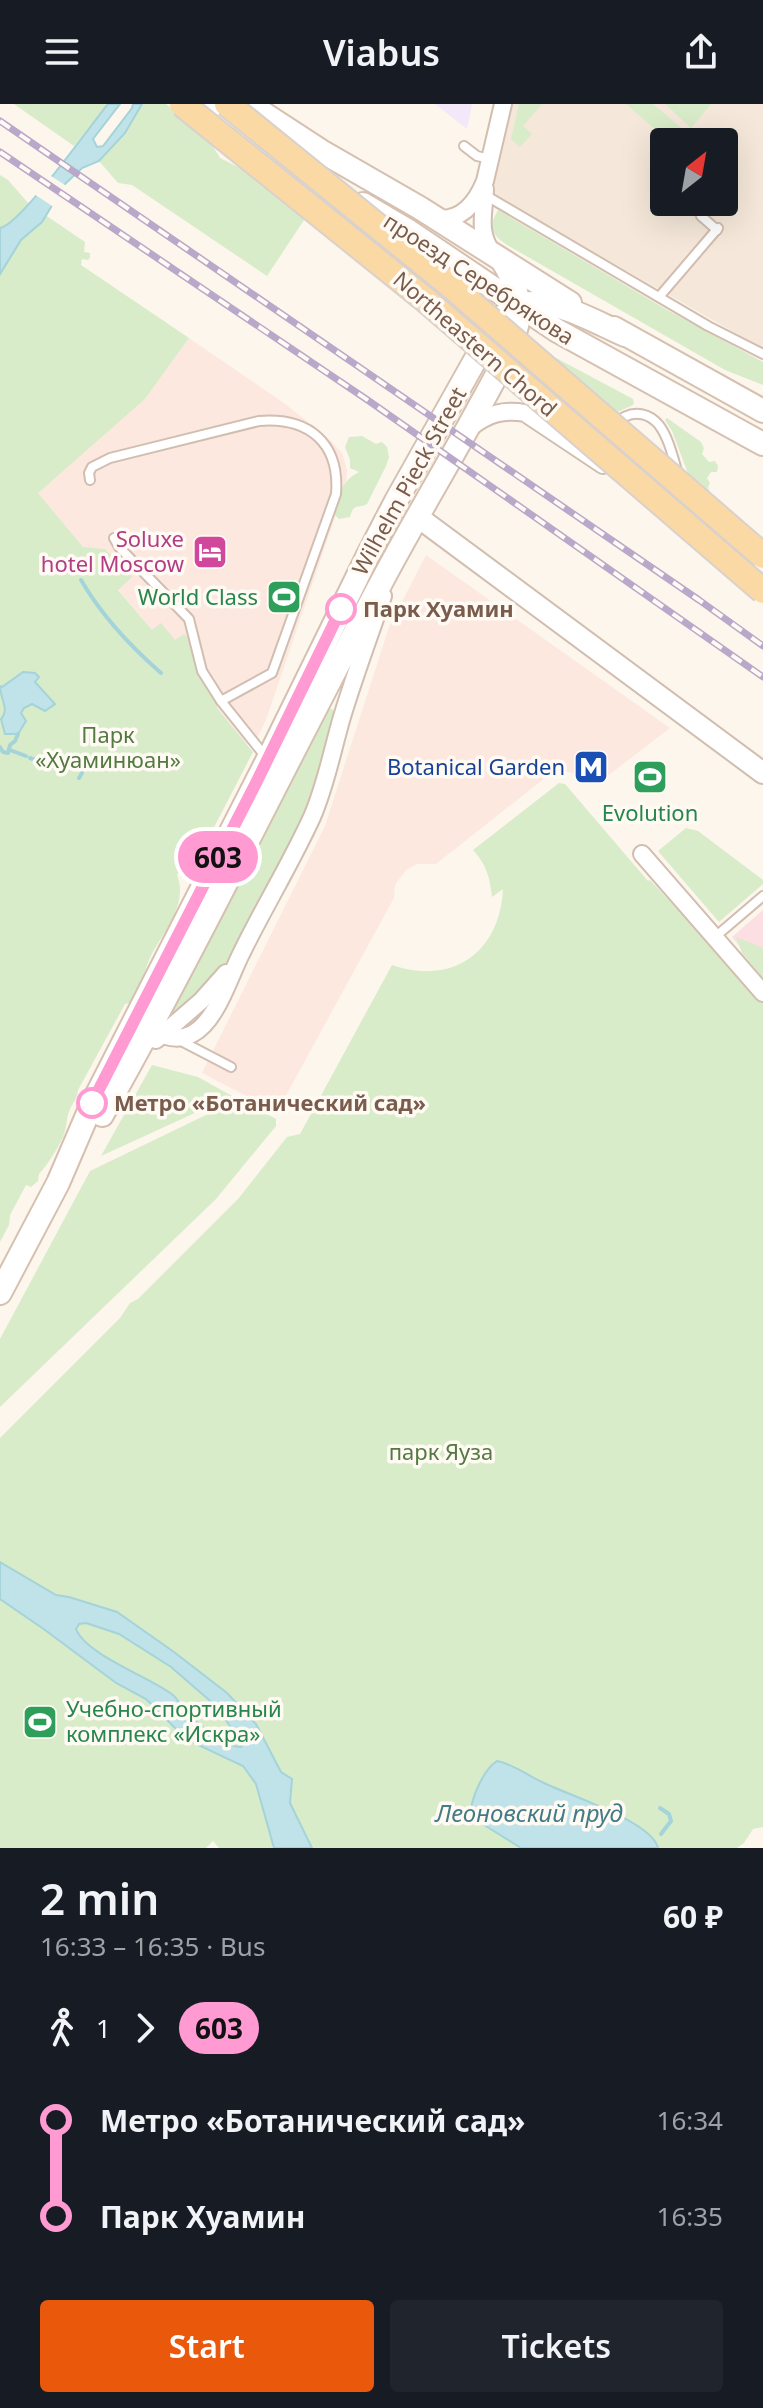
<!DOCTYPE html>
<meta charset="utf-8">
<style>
:root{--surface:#171b24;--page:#20242c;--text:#f1f3f6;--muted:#9ea1a6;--accent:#ea580c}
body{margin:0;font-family:"Noto Sans",sans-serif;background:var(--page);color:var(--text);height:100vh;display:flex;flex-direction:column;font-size:30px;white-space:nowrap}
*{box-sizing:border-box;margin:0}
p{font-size:26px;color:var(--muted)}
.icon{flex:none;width:44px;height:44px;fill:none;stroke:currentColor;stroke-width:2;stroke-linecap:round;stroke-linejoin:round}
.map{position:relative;height:1744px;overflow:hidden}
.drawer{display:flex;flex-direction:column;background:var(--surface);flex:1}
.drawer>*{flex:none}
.badge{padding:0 16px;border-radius:26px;font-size:28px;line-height:52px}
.needle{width:52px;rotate:31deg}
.tools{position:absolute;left:650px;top:24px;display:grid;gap:16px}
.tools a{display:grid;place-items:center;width:88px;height:88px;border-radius:8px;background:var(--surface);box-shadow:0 8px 32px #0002;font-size:40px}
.map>.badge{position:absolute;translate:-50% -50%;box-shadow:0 0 0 4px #fff}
.legs{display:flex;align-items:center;gap:12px;height:88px;padding:0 40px;font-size:26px}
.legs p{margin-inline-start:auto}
.overview{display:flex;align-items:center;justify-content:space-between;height:136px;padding:0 40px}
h1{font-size:44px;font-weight:600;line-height:60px}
.primary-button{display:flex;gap:16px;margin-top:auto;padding:16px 40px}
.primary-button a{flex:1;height:92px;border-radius:8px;background:var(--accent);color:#fff;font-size:32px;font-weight:600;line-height:92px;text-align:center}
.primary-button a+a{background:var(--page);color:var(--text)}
ul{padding:0 40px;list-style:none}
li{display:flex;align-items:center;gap:28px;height:96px;font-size:30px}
li i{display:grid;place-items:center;width:12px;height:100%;margin:0 10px;background:currentColor}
li i::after{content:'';width:20px;height:20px;margin:-10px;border:6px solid;border-radius:50%;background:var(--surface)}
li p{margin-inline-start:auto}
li:first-child i{background:linear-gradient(#0000 50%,currentColor 0)}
li:last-child i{background:linear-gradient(currentColor 50%,#0000 0)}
header{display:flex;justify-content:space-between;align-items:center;height:104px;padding:0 40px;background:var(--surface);font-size:36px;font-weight:600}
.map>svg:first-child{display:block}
.residential{fill:#f5e8da;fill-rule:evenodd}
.commercial{fill:#fde8e0}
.education{fill:#f3e8fa}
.medical{fill:#fbdfe3}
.green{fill:#d8ecc9}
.water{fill:#bfe3e8;stroke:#a5d3da;stroke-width:2;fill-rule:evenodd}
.pier{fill:#fdf6ec}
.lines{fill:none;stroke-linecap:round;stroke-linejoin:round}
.stream{stroke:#a5d3da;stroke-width:4}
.service-casing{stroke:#d1beb0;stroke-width:12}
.minor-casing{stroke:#d1beb0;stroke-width:20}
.tertiary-casing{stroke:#d1beb0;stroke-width:24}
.secondary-casing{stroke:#d6c0b0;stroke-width:26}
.service{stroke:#fff;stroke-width:8}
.minor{stroke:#fff;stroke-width:16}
.tertiary{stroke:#fff;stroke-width:20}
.secondary{stroke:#fff;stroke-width:22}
.rail-casing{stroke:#b9a8c9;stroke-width:7}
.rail{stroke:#fffaf3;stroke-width:4;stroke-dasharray:12;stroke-linecap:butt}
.primary-bridge-casing{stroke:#dad1cd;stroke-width:28;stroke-linecap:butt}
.primary-bridge{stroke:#fbd9a5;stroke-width:24}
.line-1-casing{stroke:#fff;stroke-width:18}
.line-1{stroke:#ff9ad2;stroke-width:12}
.stop-1-dot{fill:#fff;stroke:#ff9ad2;stroke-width:4}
.labels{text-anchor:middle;stroke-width:7;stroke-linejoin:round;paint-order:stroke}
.street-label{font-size:22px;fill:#7a5c4d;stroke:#fffaf3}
.hotel-label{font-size:22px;fill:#b23c85;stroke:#fffaf3;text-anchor:end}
.leisure-label{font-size:22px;fill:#27864d;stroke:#fffaf3;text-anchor:end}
.stop-label{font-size:22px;font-weight:bold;fill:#7a5c4d;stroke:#fffaf3;text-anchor:start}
.park-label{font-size:22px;fill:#537a41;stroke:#fffaf3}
.transit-label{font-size:22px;fill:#164399;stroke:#fffaf3;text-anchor:end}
.water-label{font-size:24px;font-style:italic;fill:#437c86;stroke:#fffaf3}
</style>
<header><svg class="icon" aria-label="menu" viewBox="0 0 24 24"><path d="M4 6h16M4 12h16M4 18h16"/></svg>Viabus<svg class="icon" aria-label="share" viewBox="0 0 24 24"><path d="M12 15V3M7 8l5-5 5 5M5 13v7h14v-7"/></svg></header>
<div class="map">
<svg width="763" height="1744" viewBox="0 0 763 1744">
<rect width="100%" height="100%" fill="#fdf6ec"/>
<path class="residential" d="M509,0H763V245L496,92L492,83V74ZM664,38H724V98H664Z"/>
<g class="commercial">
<polygon points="189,234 284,299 329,335 342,349 347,366 346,381 266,616 257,634 247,640 37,388 145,295"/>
<polygon points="426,451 670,624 605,674 555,666 436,760 417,760 406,766 395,781 394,794 277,1008 202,969 325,722 389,523"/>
</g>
<polygon class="education" points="435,0 472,0 467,25"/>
<polygon class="medical" points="763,806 763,872 732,833"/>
<g class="green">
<polygon points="14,0 108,0 74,42"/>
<polygon points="142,0 166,0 206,31 220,54 266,77 308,110 267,172 132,81 118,79 99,57 125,29"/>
<polygon points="519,0 542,0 523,22 532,30 520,43 511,35"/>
<polygon points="626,0 653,0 692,33 687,38 678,31 670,38"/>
<polygon points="665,0 711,0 691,24"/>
<path d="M0,71L8,76L29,100L85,138L84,148L90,149V154L88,156L82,155L81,161L189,234L145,295L38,389L83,443L105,445L132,473L118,486L152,526L161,519L175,536L184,530L187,533L198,572L216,596L217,604L253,648L210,731L200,728L177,771C189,801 162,829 150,854C145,864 145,874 137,883V892L134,898L125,900L78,986C77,995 74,997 70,1005C66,1014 67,1022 64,1030C61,1040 46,1063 39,1070L38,1077L31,1083L26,1081L10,1111L9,1121L0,1138Z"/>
<path d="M498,106L669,207L763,258V281L725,266L507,141C491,130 488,123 498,106Z"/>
<path d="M543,247L633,295L634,300C629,304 615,308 606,314Z"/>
<polygon points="667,314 701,338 704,344 702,350 709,358 715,357 718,362 717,368 711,368 707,374 710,379 708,384 710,388 709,391 692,380 672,327 665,316"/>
<path d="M362,332L376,340L382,338L387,343L389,353L386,362L367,400C358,405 354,398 350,413L339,415L333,409C339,392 341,377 359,368L350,364V356L345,343L349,333Z"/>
<polygon points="329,605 332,605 336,609 305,709 263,795 222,867 164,921"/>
<path d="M559,679L565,680L648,777L650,776L763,897V1723L753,1725L744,1739L737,1744H312L289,1699L281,1668L256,1620L174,1548L146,1529L69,1493L56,1491L0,1458V1334L120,1214L130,1199L138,1195L238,1095L287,1033L300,1030L392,861C453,882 500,848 503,785L492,793C490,773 486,760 473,746Z"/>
<polygon points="686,724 698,727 763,776 763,780 719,818 658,747"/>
<polygon points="736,833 763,844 763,874 742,849"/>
<polygon points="152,961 198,973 232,992 101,1052"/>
<polygon points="239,995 276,1015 276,1022 216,1095 0,1303 0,1235 90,1067"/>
<polygon points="0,1495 45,1526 115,1579 146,1595 175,1624 194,1639 243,1662 256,1680 274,1744 219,1744 213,1737 206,1744 0,1744"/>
<path d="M86,1519L119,1530L171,1563L216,1602L230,1622L242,1632L244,1639L240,1643C221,1642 197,1619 184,1605C180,1601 178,1595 173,1591C149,1573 86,1551 76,1525L79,1520Z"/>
</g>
<g class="water">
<path d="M108,0H120L93,35L97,43L103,42L132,4L133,0H142L125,29L99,57L82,64L65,80L42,118L21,136L0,170V124C21,120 89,23 108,0Z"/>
<path d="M23,568L35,569L39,573L35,578L55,600L45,607L32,600L24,604L21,609L26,617L18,630H5L1,615C10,605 0,595 0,582L2,583Z"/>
<path d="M0,1458L56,1491L69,1493L117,1508L174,1548L227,1589L256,1620L281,1668L292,1675L290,1699L312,1744H274L256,1680L243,1662L194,1639L175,1624L146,1595L116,1579L45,1526L0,1495ZM86,1519L119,1530L171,1563L216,1602L230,1622L242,1632L244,1638L241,1643C224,1643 195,1618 185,1605C180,1601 178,1595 173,1591C150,1573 86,1551 76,1525L79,1520Z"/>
<path d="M497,1657C513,1660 527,1671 542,1678C567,1691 652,1717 658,1744H521L473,1714L470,1710C472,1693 483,1666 497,1657Z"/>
</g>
<polygon class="pier" points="48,70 68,83 55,104 34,90"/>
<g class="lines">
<g class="stream">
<path d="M81,476C102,512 130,542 161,569"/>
<polyline points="0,643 3,648 8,649 10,641 15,637 18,630"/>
<polyline points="10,646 26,652"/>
<polyline points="30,654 57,664 76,658 81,662 82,669 79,674"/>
<polyline points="660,1704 669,1710 671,1717 661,1730"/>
</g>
<g class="service-casing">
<g id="service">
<polyline points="464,42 477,52 490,55"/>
<polyline points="485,91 708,222 763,250"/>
<polyline points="701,112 717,126"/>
<polyline points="659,193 718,124"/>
<path d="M605,344C606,315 639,297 659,321C669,334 673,354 678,370"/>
<path d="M90,376L89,369L92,363L110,354L259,317C309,313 340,339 336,390L272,569L221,597L202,567L189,515L119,443L114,434"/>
<polyline points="221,597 261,647 268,650"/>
<polyline points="715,833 763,792"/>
<polyline points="181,937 231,963"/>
</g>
</g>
<g class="minor-casing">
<g id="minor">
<path d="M485,85C484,110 477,128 493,150"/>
<path d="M436,115C462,117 476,99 485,77L503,0"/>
<path d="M471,323C488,310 503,305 525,309L603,361"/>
<polyline points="685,409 734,438"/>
<polyline points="642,750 763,889"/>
<path d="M142,919C155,930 175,939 192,930C217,917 229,873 242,848C264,803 291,759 312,713C326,681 332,647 342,613C354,573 369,533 383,492"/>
<polyline points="156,936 201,897 226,869"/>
</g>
</g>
<g class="tertiary-casing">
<polyline id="tertiary" points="418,413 763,669"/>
</g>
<g class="secondary-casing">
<g id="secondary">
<polyline points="201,0 271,47"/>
<polyline points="249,0 321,47 420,104 570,199"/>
<polyline points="363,100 407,126 556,226 763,340"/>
<polyline points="614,224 763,307"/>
<path d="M102,1011C200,837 287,656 381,479C411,422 445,366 476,309C491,281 509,252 517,222C523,201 514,175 503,158"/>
<path d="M0,1189L58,1079L92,1000L270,651L368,451L396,397L492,226C499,217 505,208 515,203C547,188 596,219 625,231"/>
</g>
</g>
<use href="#service" class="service"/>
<use href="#minor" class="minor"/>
<use href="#tertiary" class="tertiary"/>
<use href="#secondary" class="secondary"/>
<g class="rail-casing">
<g id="rail">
<polyline points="0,17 699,496 763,542"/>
<polyline points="0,48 369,297 763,573"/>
</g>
</g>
<use href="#rail" class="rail"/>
<g class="primary-bridge-casing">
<g id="primary-bridge">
<polyline points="182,0 422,193 763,487"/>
<polyline points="227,0 449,180 763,452"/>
</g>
</g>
<use href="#primary-bridge" class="primary-bridge"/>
</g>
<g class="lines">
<g class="line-1-casing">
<polyline id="line-1" points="92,999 256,679 341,505"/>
</g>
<use href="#line-1" class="line-1"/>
</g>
<defs>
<g id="hotel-square" transform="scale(1.8)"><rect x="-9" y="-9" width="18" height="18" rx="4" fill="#d1479c" stroke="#fffaf3"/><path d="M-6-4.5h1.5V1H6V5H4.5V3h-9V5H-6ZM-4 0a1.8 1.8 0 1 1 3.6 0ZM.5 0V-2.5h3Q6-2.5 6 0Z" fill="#fff"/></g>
<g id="stadium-square" transform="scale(1.8)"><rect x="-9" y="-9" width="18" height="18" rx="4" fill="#2e9e5b" stroke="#fffaf3"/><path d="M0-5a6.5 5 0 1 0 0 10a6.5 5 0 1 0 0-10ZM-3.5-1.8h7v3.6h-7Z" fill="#fff"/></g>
<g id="metro-square" transform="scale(1.8)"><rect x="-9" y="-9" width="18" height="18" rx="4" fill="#1a4fb4" stroke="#fffaf3"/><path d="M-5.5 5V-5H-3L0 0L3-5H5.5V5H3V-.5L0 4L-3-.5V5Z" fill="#fff"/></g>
</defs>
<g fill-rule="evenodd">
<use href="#hotel-square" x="210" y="448"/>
<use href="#stadium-square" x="284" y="493"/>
<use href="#metro-square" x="591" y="663"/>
<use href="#stadium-square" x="650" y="673"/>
<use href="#stadium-square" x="40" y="1618"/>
</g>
<g class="stop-1-dot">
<circle cx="341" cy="505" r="14"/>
<circle cx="92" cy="999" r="14"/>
</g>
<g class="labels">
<g class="street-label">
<text transform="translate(479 175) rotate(33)" y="8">проезд Серебрякова</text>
<text transform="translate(475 240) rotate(41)" y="8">Northeastern Chord</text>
<text transform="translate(409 377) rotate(-61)" y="8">Wilhelm Pieck Street</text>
</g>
<g class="hotel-label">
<text x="184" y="443">Soluxe<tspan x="184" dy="25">hotel Moscow</tspan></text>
</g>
<g class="leisure-label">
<text x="258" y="501">World Class</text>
<text x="650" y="717" text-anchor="middle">Evolution</text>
<text x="66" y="1613" text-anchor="start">Учебно-спортивный<tspan x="66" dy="25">комплекс «Искра»</tspan></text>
</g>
<g class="stop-label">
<text x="363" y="513">Парк Хуамин</text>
<text x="114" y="1007">Метро «Ботанический сад»</text>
</g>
<g class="park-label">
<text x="108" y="639">Парк<tspan x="108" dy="25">«Хуаминюан»</tspan></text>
<text x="441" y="1356">парк Яуза</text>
</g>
<g class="transit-label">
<text x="565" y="671">Botanical Garden</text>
</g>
<g class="water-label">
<text x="529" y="1718">Леоновский пруд</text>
</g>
</g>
</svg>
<div class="tools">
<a><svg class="needle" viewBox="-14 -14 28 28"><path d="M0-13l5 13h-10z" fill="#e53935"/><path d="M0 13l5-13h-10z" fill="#9ea1a6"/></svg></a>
</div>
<b class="badge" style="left:218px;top:753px;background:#ff9ad2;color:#111">603</b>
</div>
<section class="drawer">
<div class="overview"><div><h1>2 min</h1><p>16:33 – 16:35 · Bus</p></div><b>60 ₽</b></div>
<div class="legs"><svg class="icon" aria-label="walk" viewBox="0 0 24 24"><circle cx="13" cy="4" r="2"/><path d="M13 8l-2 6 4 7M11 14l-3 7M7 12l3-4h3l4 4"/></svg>1<svg class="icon" aria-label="forward" viewBox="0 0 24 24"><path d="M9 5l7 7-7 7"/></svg><b class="badge" style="background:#ff9ad2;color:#111">603</b></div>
<ul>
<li><i style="color:#ff9ad2"></i><b>Метро «Ботанический сад»</b><p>16:34</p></li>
<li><i style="color:#ff9ad2"></i><b>Парк Хуамин</b><p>16:35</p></li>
</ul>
<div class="primary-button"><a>Start</a><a>Tickets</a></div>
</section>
